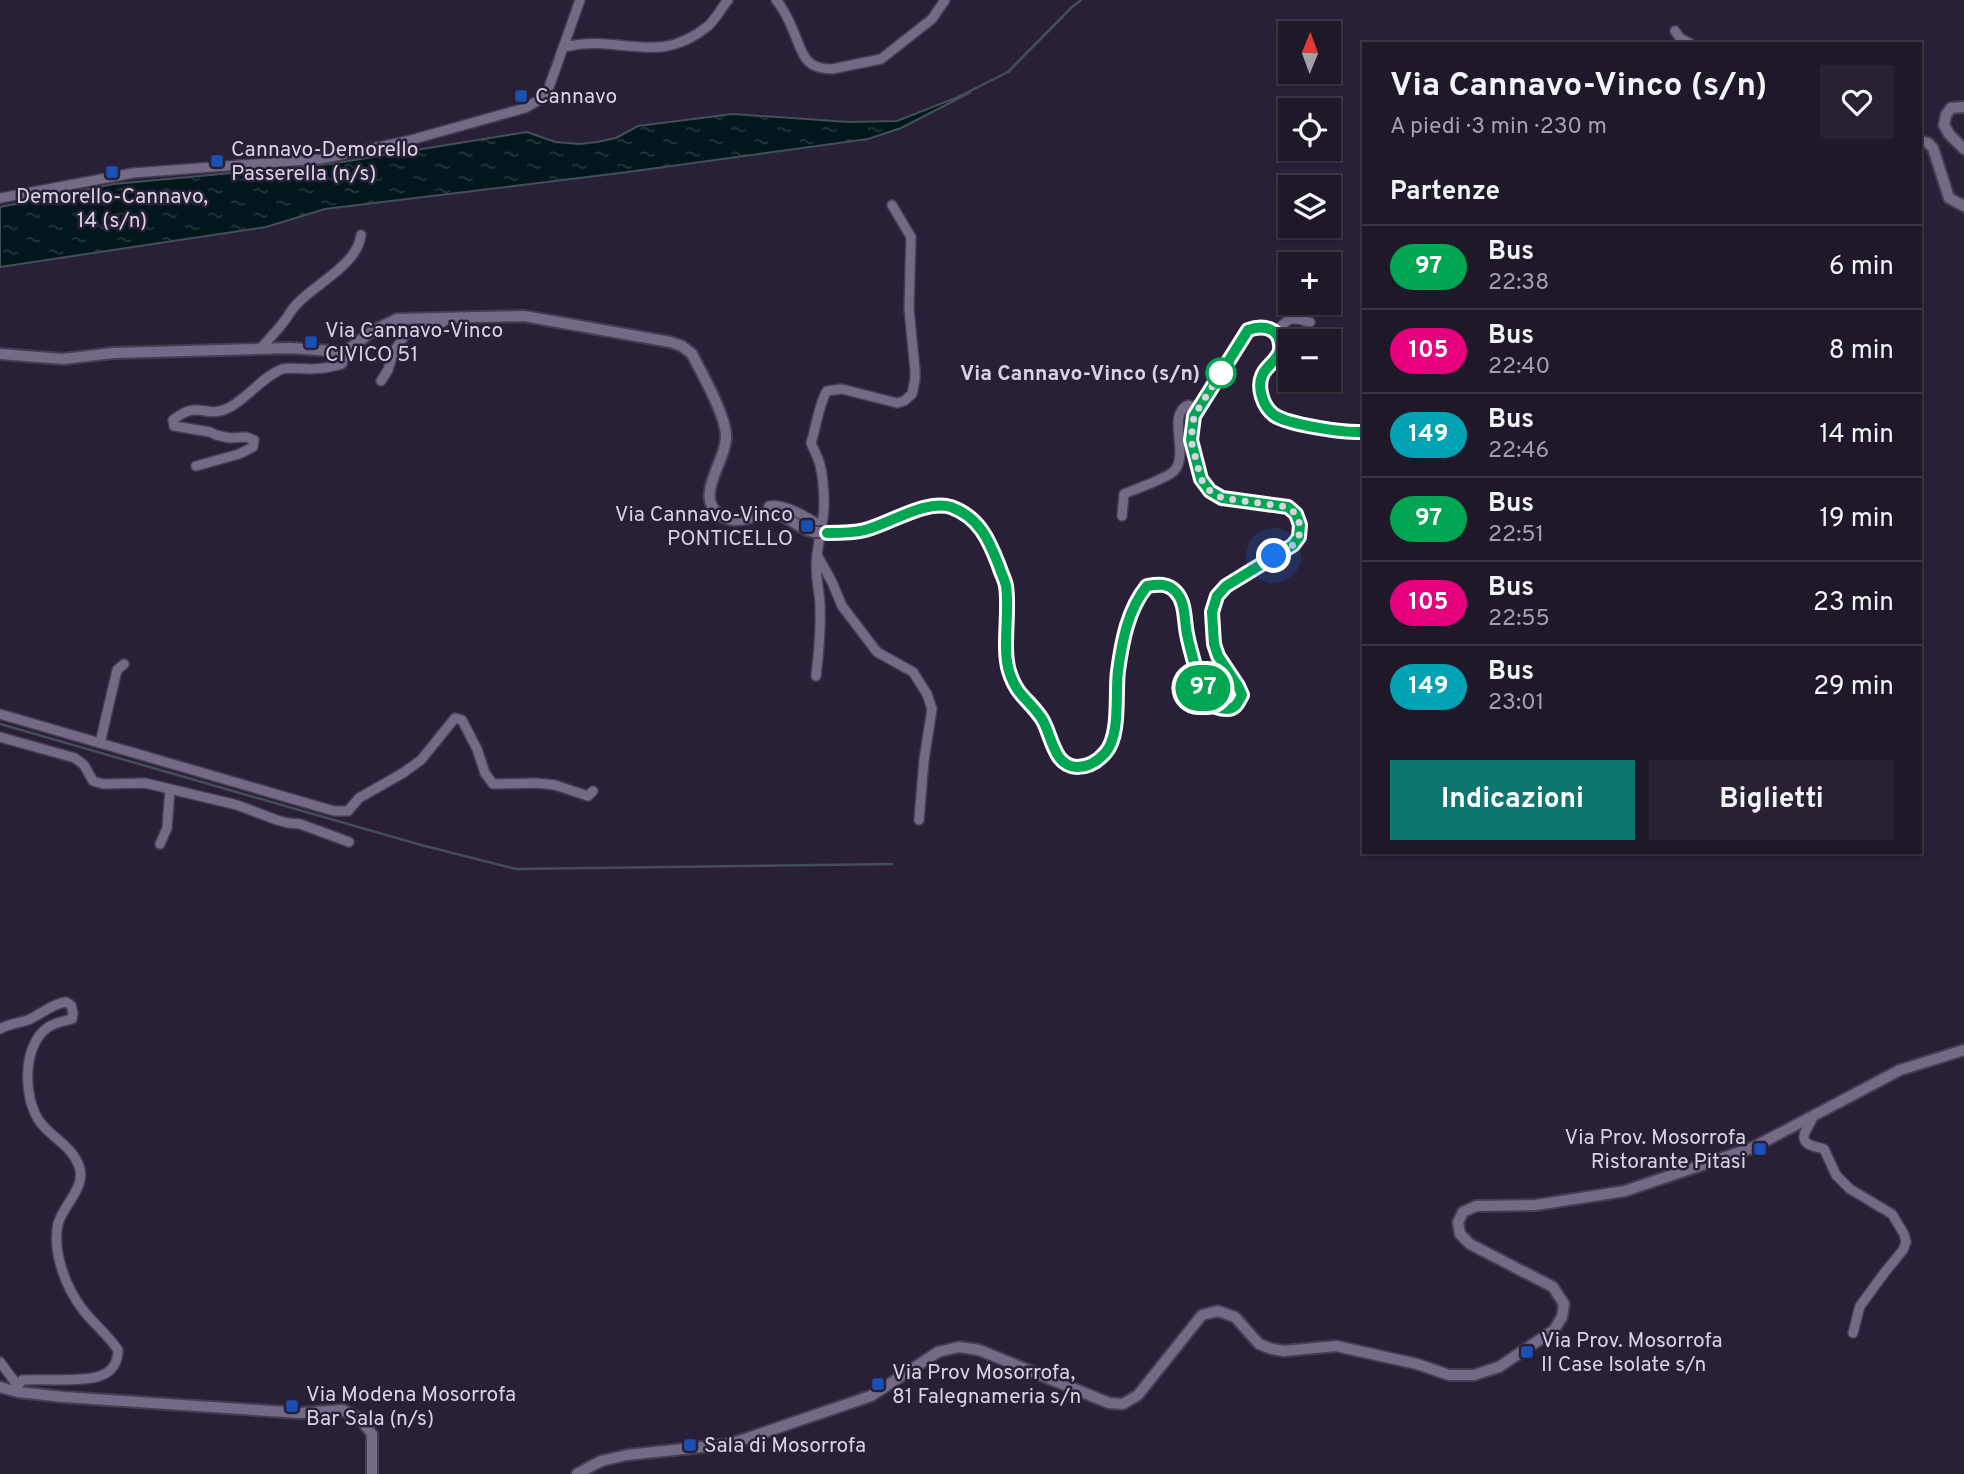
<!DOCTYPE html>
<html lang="it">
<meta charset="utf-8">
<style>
:root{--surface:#1f1829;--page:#272131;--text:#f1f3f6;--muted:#a1a0a8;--line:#3c3746;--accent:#0f766e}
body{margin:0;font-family:Overpass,sans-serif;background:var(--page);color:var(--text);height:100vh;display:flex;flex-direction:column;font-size:26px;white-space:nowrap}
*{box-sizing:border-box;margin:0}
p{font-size:23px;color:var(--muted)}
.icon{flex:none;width:38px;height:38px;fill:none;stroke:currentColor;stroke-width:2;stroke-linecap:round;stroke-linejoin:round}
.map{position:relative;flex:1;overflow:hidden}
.drawer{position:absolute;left:1362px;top:42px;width:560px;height:812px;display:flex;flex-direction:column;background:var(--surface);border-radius:0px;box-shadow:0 2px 5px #0004,0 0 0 2px var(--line)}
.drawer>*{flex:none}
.badge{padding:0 14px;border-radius:23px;font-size:24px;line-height:46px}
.needle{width:46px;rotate:1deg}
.fabs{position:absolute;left:1278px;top:21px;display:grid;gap:14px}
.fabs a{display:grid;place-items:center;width:63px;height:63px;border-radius:0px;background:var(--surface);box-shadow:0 2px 5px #0004,0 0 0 2px var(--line);font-size:35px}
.you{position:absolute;width:35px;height:35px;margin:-18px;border:5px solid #fff;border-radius:50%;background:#1a73e8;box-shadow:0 0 0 10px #1a73e833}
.map>.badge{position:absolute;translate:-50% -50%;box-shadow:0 0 0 4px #fff}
h2{padding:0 28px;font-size:26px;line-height:63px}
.round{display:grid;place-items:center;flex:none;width:74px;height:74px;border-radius:0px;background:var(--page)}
.summary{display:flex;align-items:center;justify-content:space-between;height:119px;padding:0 28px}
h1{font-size:33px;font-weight:700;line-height:52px}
.action{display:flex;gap:14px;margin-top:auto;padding:14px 28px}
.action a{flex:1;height:80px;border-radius:0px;background:var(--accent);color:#fff;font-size:28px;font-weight:700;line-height:80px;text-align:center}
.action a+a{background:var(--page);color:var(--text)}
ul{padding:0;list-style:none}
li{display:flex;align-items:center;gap:21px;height:84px;padding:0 28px;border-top:2px solid var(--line)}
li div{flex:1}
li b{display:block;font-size:26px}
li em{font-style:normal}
li .badge{min-width:77px;font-weight:700;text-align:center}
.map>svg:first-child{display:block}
.water{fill:url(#water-ripples);stroke:#424f58;stroke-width:2}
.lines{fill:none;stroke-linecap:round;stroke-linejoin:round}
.stream{stroke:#424f58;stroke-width:2.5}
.minor-casing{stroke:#453e51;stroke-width:12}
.tertiary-casing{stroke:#453e51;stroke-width:14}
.minor{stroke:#746a86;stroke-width:9}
.tertiary{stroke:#746a86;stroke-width:10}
.tertiary-bridge-casing{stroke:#453e51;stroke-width:14;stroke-linecap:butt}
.tertiary-bridge{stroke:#746a86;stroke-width:10}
.line-casing{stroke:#fff;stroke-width:16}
.line{stroke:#00a651;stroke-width:10}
.walk{stroke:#d8d3e3;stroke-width:7;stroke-dasharray:0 12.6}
.transit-dot{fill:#1a4fb4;stroke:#292037;stroke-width:2.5}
.stop-dot{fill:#fff;stroke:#00a651;stroke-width:3.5}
.labels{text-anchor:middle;stroke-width:5;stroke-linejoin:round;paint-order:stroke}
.poi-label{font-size:21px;fill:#d8d3e3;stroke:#292037;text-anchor:start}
.stop-label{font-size:21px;font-weight:bold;fill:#d8d3e3;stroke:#292037;text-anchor:end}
</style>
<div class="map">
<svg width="1964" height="1474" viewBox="0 0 1964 1474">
<defs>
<pattern id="water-ripples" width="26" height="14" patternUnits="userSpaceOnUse" patternTransform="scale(1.75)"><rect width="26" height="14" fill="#01171c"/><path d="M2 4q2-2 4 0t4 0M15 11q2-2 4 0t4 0" fill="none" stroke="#25383d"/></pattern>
</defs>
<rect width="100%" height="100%" fill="#292037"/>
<polygon class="water" points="971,92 901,128 868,139 628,172 325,209 266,227 0,267 0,207 114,184 330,164 527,132 555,142 579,144 597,142 616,138 638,126 733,114 849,122 897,121"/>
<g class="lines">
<g class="stream">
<polyline points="956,98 1008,72 1072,7 1081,0"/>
<polyline points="0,724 421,845 516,869 892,864"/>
</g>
<g class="minor-casing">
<g id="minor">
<path d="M776,0C785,10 792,27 797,40C804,59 809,69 832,69L881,59L932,19L945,0"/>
<polyline points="1675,31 1680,38 1691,44"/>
<path d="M565,47C619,33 657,68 708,26C716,19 721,8 728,0"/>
<polyline points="0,198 133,173 321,159 407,141 525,108 539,100 548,90 580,0"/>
<polyline points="1293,303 1301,306 1305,321"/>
<path d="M1276,332C1290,316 1290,317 1310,322"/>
<path d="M260,349C267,341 275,333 282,324C287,318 290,312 295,306C314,284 357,266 361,235"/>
<polyline points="381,381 388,370 394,351 406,334 440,324 449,318"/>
<path d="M196,466L239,454L253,447L254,440L246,437L230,438L216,435L210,432L174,426L173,420C198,400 203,417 224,410C246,401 260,378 282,369C290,367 301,369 309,369C320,369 332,367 342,364L345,352"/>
<path d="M767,512L769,506C784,503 810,518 821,527L817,555L832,582L842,606L877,652L913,672L927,694L932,709L924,760L919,820"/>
<path d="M1122,516L1124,494C1137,488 1164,480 1174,471C1190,454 1166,415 1188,405L1198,408"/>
<path d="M821,527C826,511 824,481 820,465C818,457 814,450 811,443C816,428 819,403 827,391L842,389L897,403L904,401L912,394L915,380V370L909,309L911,237L892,205"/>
<path d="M816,676C819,652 821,629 820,604C819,587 814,572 817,555"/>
<polyline points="0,714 334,811 348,811 359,798 403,773 421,760 455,718 462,720 477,749 485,773 493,784 536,783 555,785 588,796 593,791"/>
<polyline points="0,737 75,758 84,765 93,781 103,784 145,783 170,789 167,828 160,844"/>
<polyline points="100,743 117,670 124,664"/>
<polyline points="170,789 237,805 277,820 288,823 300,824 349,842"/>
<path d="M0,1029C8,1024 19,1023 28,1020C42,1014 51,1004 66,1002L71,1005L73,1013L72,1019C64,1021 53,1023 47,1028C22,1046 23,1099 40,1122C52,1138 72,1146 79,1166C87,1187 63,1205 58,1224C52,1252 66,1288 83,1310C94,1324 108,1335 118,1350C118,1362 112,1372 100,1376C85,1382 41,1379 22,1380L14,1391"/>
<path d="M1813,1116C1812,1124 1798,1136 1807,1143C1811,1147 1820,1147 1824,1149L1836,1175L1850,1189L1892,1214L1904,1234L1906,1242L1903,1250L1885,1272L1860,1306L1853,1333"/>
<polyline points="0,1362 18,1386"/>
</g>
</g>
<g class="tertiary-casing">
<g id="tertiary">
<polyline points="1964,107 1951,108 1946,115 1944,125 1949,134 1964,149"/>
<polyline points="1920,141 1928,143 1933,148 1949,198 1964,206"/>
<path d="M0,354L63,359L113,353L291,348L345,352L374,330L397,319L524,316L670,342L682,346L692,354C702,374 727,417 726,438C726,462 691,499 723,517C740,527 758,510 776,514C790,516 799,530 814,532"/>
<path d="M827,532C839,533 853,533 865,530C889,524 927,498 951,507C979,517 989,540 999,566C1001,573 1005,580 1006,586C1010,611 1002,648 1009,671C1017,697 1029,700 1042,719C1052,736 1053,766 1078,767C1088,767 1098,761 1105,753C1121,736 1115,694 1118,670C1122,641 1128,609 1147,586C1158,584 1168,583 1177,592C1186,603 1184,620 1187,634C1189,646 1201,693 1208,701C1213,706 1220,709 1227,709C1236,709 1238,702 1242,695C1236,679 1223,668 1217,652C1211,636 1208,608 1219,593C1231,578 1275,556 1293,545L1299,537L1300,525L1296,515L1288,507L1222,498L1210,491L1201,479L1191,440L1194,416L1248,330C1265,324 1282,329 1280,350C1278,361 1265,366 1262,376C1257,388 1263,407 1274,415C1289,425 1344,433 1363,432"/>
<polyline points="0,1387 18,1392 64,1397 300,1413 343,1410 360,1419 372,1434 372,1474"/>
<polyline points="577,1474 601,1461 627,1455 730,1444 871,1396 938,1352 959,1347 979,1350 1109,1403 1123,1404 1138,1395 1202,1315 1218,1311 1235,1317 1259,1344 1272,1349 1284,1351 1336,1346 1417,1364 1449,1375 1474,1375 1499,1367 1554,1330 1562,1317 1564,1304 1553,1287 1470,1244 1460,1234 1458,1222 1463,1212 1476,1206 1536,1205 1625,1191 1752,1148 1900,1070 1964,1050"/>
</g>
</g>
<use href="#minor" class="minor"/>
<use href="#tertiary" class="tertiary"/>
<g class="tertiary-bridge-casing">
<polyline id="tertiary-bridge" points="814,532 827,532"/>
</g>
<use href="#tertiary-bridge" class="tertiary-bridge"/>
</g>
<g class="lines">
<g class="line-casing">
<path id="line" d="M827,533C839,533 853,533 865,530C889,524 926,499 951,507C979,517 989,540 999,566C1001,573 1005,580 1006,586C1010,611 1002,648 1009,671C1017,697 1029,699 1042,719C1052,735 1053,766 1077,767C1088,767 1098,761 1105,753C1121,736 1115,694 1118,671C1122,641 1128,609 1147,586C1158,584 1168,583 1176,592C1186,603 1184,620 1187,634C1189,645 1202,694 1208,701C1213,706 1220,709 1227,709C1236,709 1238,702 1242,695L1238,686L1218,656L1214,644L1212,612L1217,596L1226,586L1293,545L1299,537L1300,525L1296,514L1288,507L1222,498L1210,491L1201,479L1191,440L1194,416L1248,330C1265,324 1282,329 1280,350C1278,361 1265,366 1262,376C1257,388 1263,407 1274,415C1289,425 1345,433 1363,432"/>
</g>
<use href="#line" class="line"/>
<polyline class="walk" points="1221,373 1223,369 1194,416 1191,440 1201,479 1210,491 1222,498 1288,507 1296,514 1300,525 1299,537 1293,545 1274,556"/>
</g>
<g class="transit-dot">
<rect x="514" y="89" width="14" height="14" rx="3.5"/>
<rect x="210" y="154" width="14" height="14" rx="3.5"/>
<rect x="105" y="165" width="14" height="14" rx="3.5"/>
<rect x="304" y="335" width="14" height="14" rx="3.5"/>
<rect x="800" y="519" width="14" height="14" rx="3.5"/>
<rect x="1753" y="1142" width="14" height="14" rx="3.5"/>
<rect x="1520" y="1345" width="14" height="14" rx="3.5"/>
<rect x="871" y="1377" width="14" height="14" rx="3.5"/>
<rect x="285" y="1399" width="14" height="14" rx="3.5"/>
<rect x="683" y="1438" width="14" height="14" rx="3.5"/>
</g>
<circle class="stop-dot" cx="1221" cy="373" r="14"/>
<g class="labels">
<g class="poi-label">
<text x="535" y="103">Cannavo</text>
<text x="231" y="156">Cannavo-Demorello<tspan x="231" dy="24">Passerella (n/s)</tspan></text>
<text x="112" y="203" text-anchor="middle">Demorello-Cannavo,<tspan x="112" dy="24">14 (s/n)</tspan></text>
<text x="325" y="337">Via Cannavo-Vinco<tspan x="325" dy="24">CIVICO 51</tspan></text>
<text x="793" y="521" text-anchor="end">Via Cannavo-Vinco<tspan x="793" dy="24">PONTICELLO</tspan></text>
<text x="1746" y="1144" text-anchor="end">Via Prov. Mosorrofa<tspan x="1746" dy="24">Ristorante Pitasi</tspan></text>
<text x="1541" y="1347">Via Prov. Mosorrofa<tspan x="1541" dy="24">II Case Isolate s/n</tspan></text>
<text x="892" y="1379">Via Prov Mosorrofa,<tspan x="892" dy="24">81 Falegnameria s/n</tspan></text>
<text x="306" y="1401">Via Modena Mosorrofa<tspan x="306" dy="24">Bar Sala (n/s)</tspan></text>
<text x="704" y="1452">Sala di Mosorrofa</text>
</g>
<g class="stop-label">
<text x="1200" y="380">Via Cannavo-Vinco (s/n)</text>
</g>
</g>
</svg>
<div class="fabs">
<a><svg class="needle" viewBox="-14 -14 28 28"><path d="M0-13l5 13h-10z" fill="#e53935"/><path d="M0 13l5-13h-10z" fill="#a1a0a8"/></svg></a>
<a><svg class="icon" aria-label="locate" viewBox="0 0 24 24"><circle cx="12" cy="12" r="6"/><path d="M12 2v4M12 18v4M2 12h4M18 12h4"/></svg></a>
<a><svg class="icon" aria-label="layers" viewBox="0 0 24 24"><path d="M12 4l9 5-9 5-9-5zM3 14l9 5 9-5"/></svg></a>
<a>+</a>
<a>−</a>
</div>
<div class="you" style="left:1274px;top:556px"></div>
<b class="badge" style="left:1203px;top:688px;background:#00a651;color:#fff">97</b>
<section class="drawer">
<div class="summary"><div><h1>Via Cannavo-Vinco (s/n)</h1><p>A piedi · 3 min · 230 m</p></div><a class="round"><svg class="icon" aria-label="heart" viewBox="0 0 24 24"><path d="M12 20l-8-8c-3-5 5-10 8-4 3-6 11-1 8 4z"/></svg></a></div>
<h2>Partenze</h2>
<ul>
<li><span class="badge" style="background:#00a651;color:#fff">97</span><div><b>Bus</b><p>22:38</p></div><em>6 min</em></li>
<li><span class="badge" style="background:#e6007e;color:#fff">105</span><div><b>Bus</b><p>22:40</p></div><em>8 min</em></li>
<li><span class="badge" style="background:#00a3b4;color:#fff">149</span><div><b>Bus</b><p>22:46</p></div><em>14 min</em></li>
<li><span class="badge" style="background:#00a651;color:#fff">97</span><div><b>Bus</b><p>22:51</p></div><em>19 min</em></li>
<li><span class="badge" style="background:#e6007e;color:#fff">105</span><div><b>Bus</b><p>22:55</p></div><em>23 min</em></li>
<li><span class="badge" style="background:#00a3b4;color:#fff">149</span><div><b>Bus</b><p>23:01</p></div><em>29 min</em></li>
</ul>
<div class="action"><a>Indicazioni</a><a>Biglietti</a></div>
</section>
</div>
